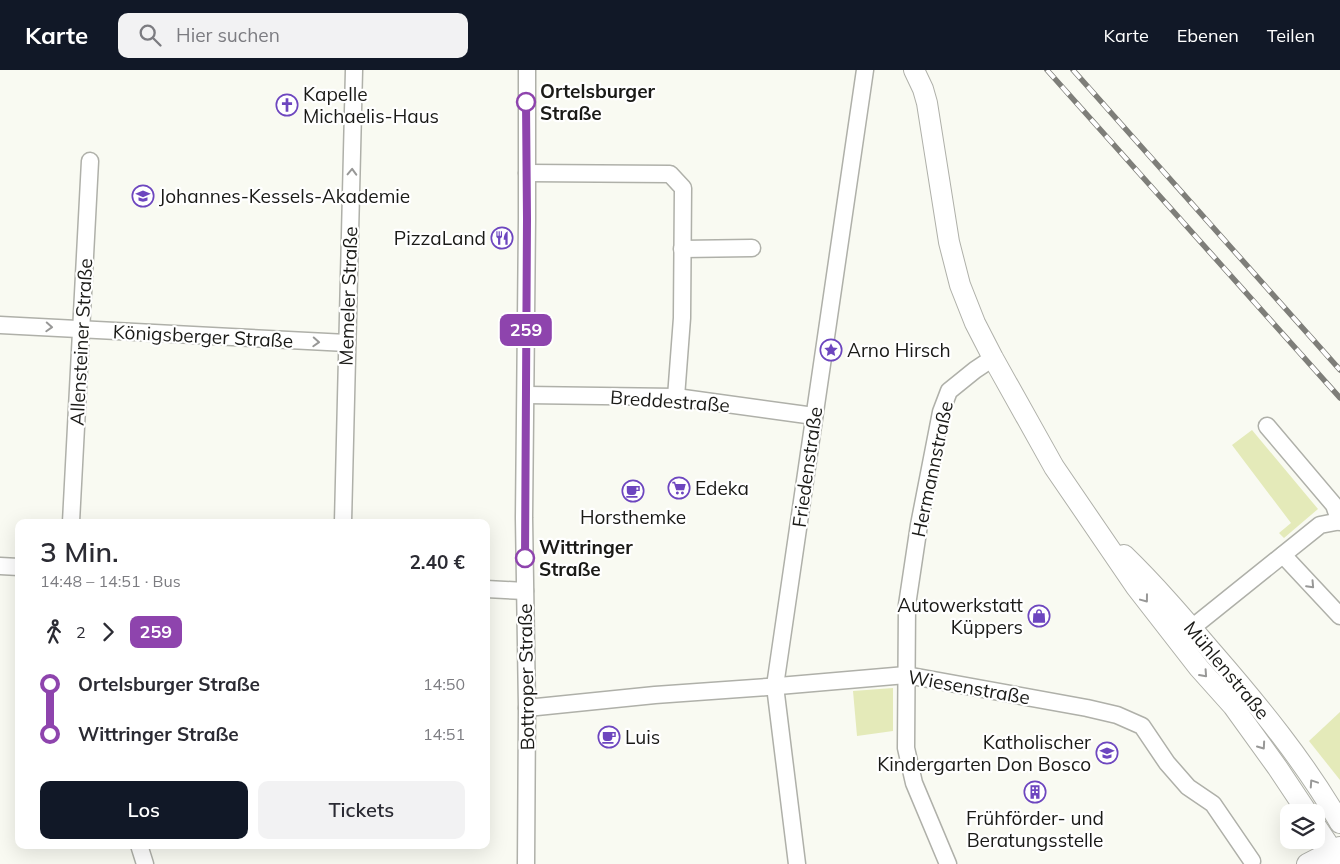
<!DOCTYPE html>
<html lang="de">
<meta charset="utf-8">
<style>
:root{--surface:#fff;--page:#f2f2f3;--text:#2b2b33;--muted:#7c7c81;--accent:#111827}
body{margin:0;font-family:Mulish,sans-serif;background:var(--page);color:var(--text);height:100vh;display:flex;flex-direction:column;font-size:19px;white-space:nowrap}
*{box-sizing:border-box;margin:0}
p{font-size:16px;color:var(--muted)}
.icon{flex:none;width:28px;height:28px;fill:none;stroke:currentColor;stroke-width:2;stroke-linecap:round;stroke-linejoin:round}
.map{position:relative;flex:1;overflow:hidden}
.drawer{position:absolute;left:15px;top:449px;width:475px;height:330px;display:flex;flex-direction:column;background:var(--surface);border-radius:10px;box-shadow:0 5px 20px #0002}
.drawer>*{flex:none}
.badge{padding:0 10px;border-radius:8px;font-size:18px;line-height:32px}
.fabs{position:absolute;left:1280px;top:734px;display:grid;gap:10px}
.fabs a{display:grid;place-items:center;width:45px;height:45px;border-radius:10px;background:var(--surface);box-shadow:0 5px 20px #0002;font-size:25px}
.map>.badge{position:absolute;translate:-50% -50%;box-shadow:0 0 0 2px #fff}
.legs{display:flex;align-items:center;gap:8px;height:55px;padding:0 25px;font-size:16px}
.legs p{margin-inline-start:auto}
.head{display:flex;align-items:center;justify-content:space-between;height:85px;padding:0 25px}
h1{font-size:28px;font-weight:600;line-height:38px}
.primary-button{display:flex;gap:10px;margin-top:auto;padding:10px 25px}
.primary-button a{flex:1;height:58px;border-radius:10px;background:var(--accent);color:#fff;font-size:20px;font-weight:600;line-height:58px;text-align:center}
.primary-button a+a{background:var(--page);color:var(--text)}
ul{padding:0 25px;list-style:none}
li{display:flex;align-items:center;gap:18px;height:50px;font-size:19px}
li i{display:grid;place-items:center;width:8px;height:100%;margin:0 6px;background:currentColor}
li i::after{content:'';width:12px;height:12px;margin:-6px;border:4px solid;border-radius:50%;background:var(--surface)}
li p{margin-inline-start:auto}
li:first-child i{background:linear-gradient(#0000 50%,currentColor 0)}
li:last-child i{background:linear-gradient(currentColor 50%,#0000 0)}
header{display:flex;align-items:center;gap:30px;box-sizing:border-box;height:70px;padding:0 25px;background:var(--accent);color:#fff}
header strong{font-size:24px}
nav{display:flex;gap:28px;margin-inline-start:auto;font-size:18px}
.search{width:350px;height:45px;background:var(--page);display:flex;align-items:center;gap:12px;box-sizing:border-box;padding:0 18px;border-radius:10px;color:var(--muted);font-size:19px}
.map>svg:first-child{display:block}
.green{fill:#e4eab9}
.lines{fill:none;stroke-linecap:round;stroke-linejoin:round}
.minor-casing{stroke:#afb0a9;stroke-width:19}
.major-casing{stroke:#afb0a9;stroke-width:22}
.minor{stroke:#fff;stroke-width:16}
.major{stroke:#fff;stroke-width:20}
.rail-casing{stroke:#7e7e79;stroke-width:5.5}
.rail{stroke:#fff;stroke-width:4;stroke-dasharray:11;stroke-linecap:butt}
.oneway{stroke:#989897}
.line-1-casing{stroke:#fff;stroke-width:11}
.line-1{stroke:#8e44ad;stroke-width:8}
.stop-1-dot{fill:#fff;stroke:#8e44ad;stroke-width:2.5}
.labels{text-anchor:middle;stroke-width:4.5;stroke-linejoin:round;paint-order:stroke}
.stop-label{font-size:19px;font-weight:bold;fill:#1a1a17;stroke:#fff;text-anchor:start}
.poi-label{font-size:19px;fill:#1a1a17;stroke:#fff;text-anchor:start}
.street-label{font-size:19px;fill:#1a1a17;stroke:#fff}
</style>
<header>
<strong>Karte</strong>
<div class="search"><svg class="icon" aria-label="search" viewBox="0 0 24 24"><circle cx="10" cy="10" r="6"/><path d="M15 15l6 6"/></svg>Hier suchen</div>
<nav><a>Karte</a><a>Ebenen</a><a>Teilen</a></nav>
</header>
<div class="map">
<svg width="1340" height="794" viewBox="0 0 1340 794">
<rect width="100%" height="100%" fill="#f9faf2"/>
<g class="green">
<polygon points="1252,360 1318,439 1284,468 1279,463 1291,453 1232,375"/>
<polygon points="893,618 893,661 857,666 853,621"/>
<polygon points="1340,642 1340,710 1309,671"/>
</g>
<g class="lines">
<g class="minor-casing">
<g id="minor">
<polyline points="527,103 670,104 683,118 682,248 676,327"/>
<polyline points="682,179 752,178"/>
<polyline points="0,255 347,273"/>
<polyline points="526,325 676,327 814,346"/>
<polyline points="1267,356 1334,435 1340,452"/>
<polyline points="71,452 90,91"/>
<polyline points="343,452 354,0"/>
<polyline points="1283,485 1340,546"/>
<polyline points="0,496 19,497"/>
<polyline points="486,519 525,521"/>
<polyline points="1183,565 1320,455 1340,451"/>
<polyline points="527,638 655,625 767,617 906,605 1087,638 1117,645 1142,656 1167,693 1188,717 1213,734 1252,791"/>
<polyline points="139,775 145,794"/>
<polyline points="526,794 527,638 524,448 527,149 527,0"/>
<polyline points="797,794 775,616 865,0"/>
<polyline points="948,794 914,713 906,678 907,535 919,455 941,342 949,321 975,300 993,288"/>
</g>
</g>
<g class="major-casing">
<g id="major">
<polyline points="914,0 923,19 927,33 949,172 960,215 975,253 993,288 1054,397 1136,517 1199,598 1233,636 1277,697 1307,742"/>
<path d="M1124,485C1156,516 1184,549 1213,583C1259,636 1305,692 1340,753"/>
<polyline points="1316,756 1340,792"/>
<polyline points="1307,794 1340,777"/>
</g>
</g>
<use href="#minor" class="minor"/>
<use href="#major" class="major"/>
<g class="rail-casing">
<g id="rail">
<polyline points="1047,0 1340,328"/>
<polyline points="1073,0 1340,300"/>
</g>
</g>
<use href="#rail" class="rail"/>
</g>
<defs><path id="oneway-chevron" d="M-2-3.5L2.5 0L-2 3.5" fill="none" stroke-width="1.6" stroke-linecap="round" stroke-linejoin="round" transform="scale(1.25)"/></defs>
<g class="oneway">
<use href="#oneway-chevron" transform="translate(352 102) rotate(-88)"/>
<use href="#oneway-chevron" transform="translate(49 257) rotate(3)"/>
<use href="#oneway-chevron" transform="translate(316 272) rotate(3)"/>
<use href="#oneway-chevron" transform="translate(1311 515) rotate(47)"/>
<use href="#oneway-chevron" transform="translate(1145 529) rotate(53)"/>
<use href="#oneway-chevron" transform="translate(1204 604) rotate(48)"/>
<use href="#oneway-chevron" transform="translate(1262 676) rotate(55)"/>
<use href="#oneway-chevron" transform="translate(1313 713) rotate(-124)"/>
</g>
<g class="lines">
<g class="line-1-casing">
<polyline id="line-1" points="525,488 527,149 526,32"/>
</g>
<use href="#line-1" class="line-1"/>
</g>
<defs>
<g id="church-ring" transform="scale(1.125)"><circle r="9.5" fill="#fff" stroke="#6d46bf" stroke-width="1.5"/><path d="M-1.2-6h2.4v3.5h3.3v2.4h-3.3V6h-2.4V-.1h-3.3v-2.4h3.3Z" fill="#6d46bf"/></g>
<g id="school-ring" transform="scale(1.125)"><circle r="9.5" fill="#fff" stroke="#6d46bf" stroke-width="1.5"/><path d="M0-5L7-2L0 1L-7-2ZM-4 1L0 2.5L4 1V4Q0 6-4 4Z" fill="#6d46bf"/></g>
<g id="restaurant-ring" transform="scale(1.125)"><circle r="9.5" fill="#fff" stroke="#6d46bf" stroke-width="1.5"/><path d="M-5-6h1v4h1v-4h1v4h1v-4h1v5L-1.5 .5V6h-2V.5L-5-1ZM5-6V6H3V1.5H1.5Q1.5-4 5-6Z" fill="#6d46bf"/></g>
<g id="sight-ring" transform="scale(1.125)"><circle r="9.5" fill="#fff" stroke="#6d46bf" stroke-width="1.5"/><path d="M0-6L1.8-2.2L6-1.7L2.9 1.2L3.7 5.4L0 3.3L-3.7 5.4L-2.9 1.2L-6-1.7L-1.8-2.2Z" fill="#6d46bf"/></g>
<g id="supermarket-ring" transform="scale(1.125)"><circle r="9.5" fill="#fff" stroke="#6d46bf" stroke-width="1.5"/><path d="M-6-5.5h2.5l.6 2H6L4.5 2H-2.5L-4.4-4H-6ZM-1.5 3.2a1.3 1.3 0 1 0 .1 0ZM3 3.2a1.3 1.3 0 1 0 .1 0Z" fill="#6d46bf"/></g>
<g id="cafe-ring" transform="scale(1.125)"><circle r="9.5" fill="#fff" stroke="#6d46bf" stroke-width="1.5"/><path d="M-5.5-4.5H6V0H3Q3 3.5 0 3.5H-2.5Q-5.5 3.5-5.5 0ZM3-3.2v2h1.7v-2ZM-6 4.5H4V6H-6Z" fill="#6d46bf"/></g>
<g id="shop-ring" transform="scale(1.125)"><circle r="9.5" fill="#fff" stroke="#6d46bf" stroke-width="1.5"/><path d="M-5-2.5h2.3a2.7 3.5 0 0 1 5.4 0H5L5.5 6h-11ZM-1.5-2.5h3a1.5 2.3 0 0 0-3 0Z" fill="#6d46bf"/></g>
<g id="building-ring" transform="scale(1.125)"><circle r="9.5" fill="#fff" stroke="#6d46bf" stroke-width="1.5"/><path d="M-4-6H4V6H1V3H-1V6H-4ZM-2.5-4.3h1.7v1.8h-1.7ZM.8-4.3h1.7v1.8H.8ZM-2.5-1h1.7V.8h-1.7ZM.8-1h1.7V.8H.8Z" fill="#6d46bf"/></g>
</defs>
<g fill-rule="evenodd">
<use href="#church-ring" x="287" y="35"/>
<use href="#school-ring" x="143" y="126"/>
<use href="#restaurant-ring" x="502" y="168"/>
<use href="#sight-ring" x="831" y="280"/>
<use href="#supermarket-ring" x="679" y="418"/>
<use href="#cafe-ring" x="633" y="421"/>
<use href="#shop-ring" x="1039" y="546"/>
<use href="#cafe-ring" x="609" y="667"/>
<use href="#school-ring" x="1107" y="683"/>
<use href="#building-ring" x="1035" y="722"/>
</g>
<g class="stop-1-dot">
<circle cx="526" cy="32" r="9"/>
<circle cx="525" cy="488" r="9"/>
</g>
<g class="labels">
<g class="stop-label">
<text x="540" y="28">Ortelsburger<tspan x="540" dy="22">Straße</tspan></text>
<text x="539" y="484">Wittringer<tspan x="539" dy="22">Straße</tspan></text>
</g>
<g class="poi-label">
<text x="303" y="31">Kapelle<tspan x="303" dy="22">Michaelis-Haus</tspan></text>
<text x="159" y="133">Johannes-Kessels-Akademie</text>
<text x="486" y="175" text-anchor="end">PizzaLand</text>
<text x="847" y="287">Arno Hirsch</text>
<text x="695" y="425">Edeka</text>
<text x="633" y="454" text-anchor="middle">Horsthemke</text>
<text x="1023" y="542" text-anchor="end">Autowerkstatt<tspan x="1023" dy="22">Küppers</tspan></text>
<text x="625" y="674">Luis</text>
<text x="1091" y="679" text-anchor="end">Katholischer<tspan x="1091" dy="22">Kindergarten Don Bosco</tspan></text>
<text x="1035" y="755" text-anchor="middle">Frühförder- und<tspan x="1035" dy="22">Beratungsstelle</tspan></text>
</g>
<g class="street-label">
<text transform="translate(348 226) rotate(-88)" y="7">Memeler Straße</text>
<text transform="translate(203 266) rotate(3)" y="7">Königsberger Straße</text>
<text transform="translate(81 272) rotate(-87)" y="7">Allensteiner Straße</text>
<text transform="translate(670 331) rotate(4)" y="7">Breddestraße</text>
<text transform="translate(807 397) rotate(-82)" y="7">Friedenstraße</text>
<text transform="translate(932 399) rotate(-78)" y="7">Hermannstraße</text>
<text transform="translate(1227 600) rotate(50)" y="7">Mühlenstraße</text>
<text transform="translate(526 607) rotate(-91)" y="7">Bottroper Straße</text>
<text transform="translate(969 617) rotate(10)" y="7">Wiesenstraße</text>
</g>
</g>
</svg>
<div class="fabs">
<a><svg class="icon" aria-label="layers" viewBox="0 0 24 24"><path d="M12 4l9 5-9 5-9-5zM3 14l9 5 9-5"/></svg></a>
</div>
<b class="badge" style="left:526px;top:260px;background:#8e44ad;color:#fff">259</b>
<section class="drawer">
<div class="head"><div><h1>3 Min.</h1><p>14:48 – 14:51 · Bus</p></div><b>2.40 €</b></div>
<div class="legs"><svg class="icon" aria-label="walk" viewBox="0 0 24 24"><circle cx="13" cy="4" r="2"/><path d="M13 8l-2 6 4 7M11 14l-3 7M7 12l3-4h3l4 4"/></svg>2<svg class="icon" aria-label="forward" viewBox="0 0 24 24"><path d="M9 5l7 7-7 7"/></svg><b class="badge" style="background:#8e44ad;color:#fff">259</b></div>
<ul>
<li><i style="color:#8e44ad"></i><b>Ortelsburger Straße</b><p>14:50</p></li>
<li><i style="color:#8e44ad"></i><b>Wittringer Straße</b><p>14:51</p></li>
</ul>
<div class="primary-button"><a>Los</a><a>Tickets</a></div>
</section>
</div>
